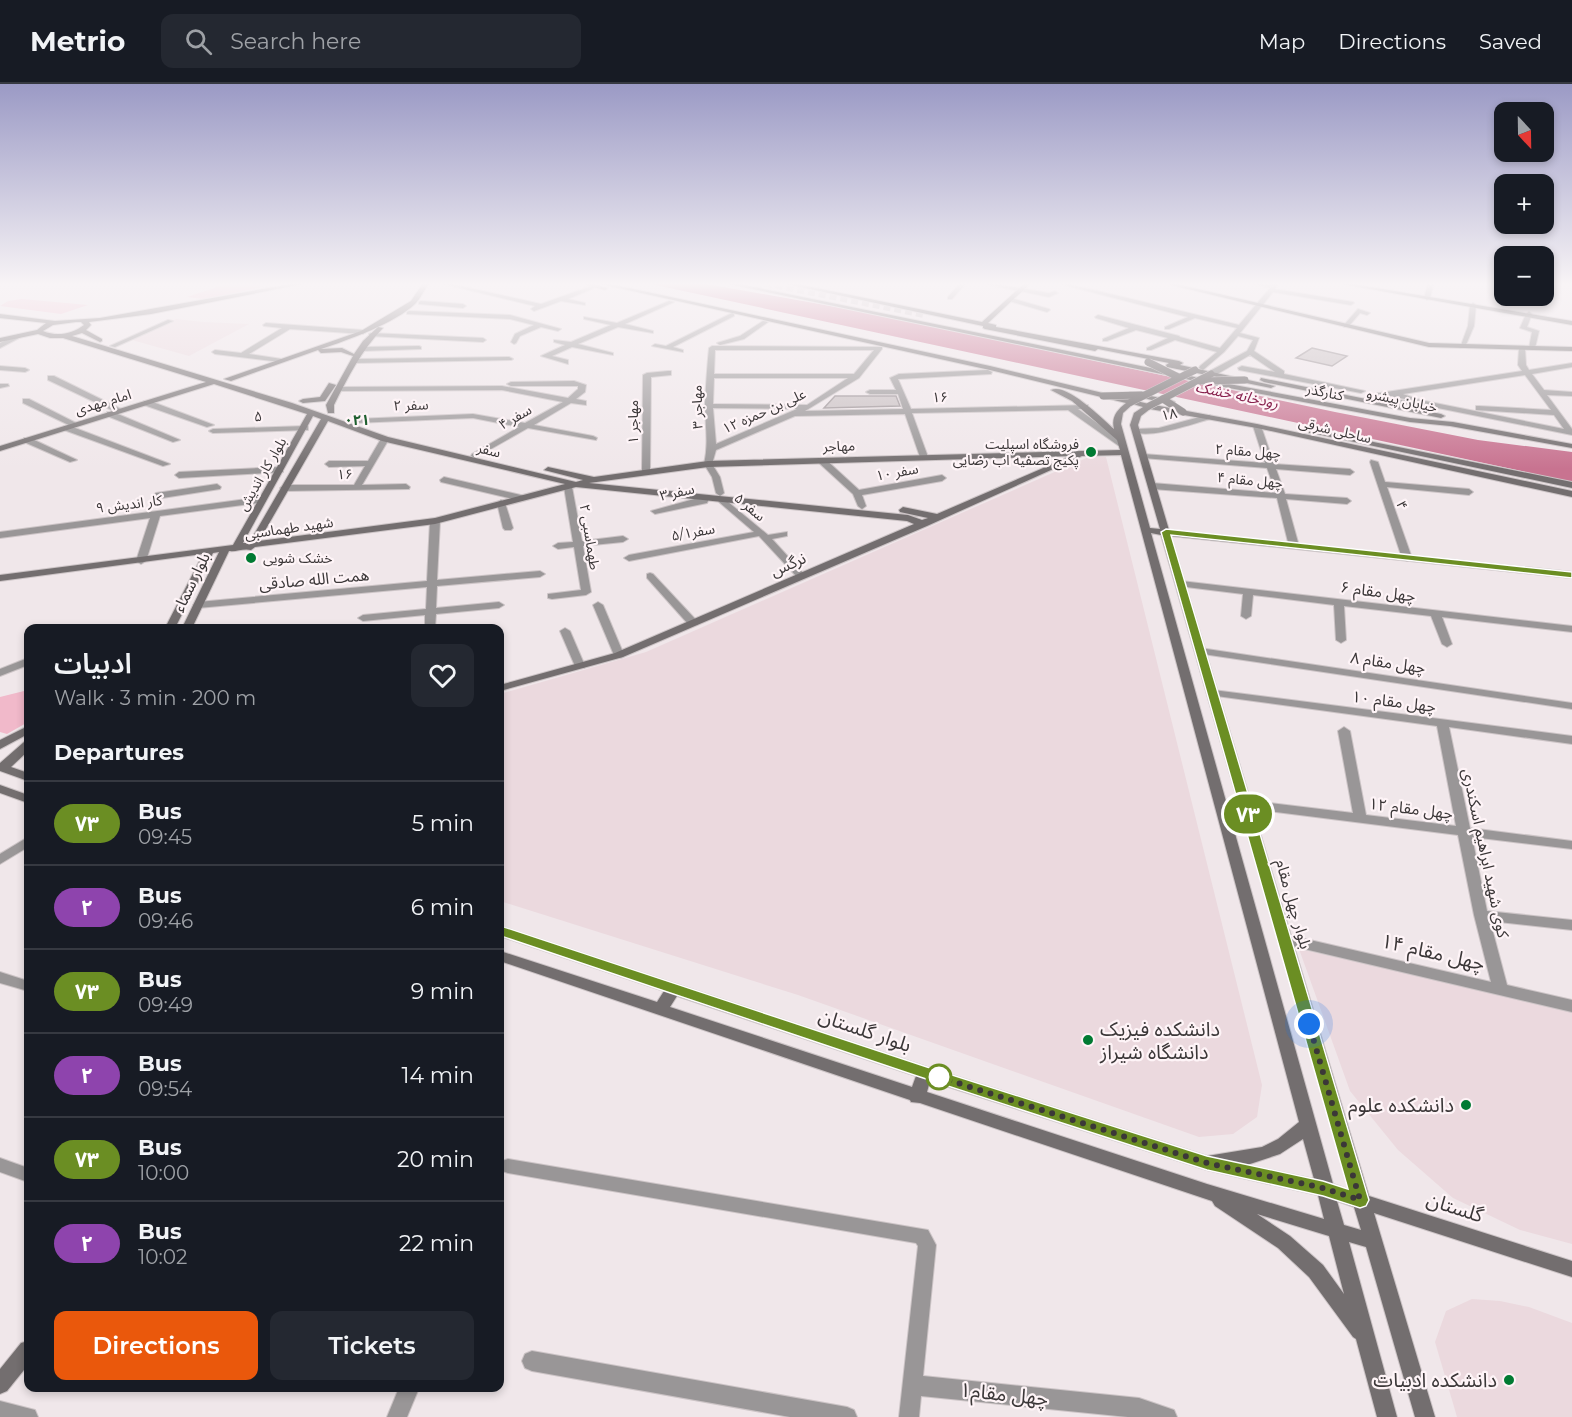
<!DOCTYPE html>
<meta charset="utf-8">
<style>
:root{--surface:#171b24;--page:#242831;--text:#f1f3f6;--muted:#9ea1a6;--line:#363941;--accent:#ea580c}
body{margin:0;font-family:Montserrat,"Noto Sans Arabic",sans-serif;background:var(--page);color:var(--text);height:100vh;display:flex;flex-direction:column;font-size:22px;white-space:nowrap}
*{box-sizing:border-box;margin:0}
p{font-size:20px;color:var(--muted)}
.icon{flex:none;width:33px;height:33px;fill:none;stroke:currentColor;stroke-width:2;stroke-linecap:round;stroke-linejoin:round}
.map{position:relative;flex:1;overflow:hidden}
.side{position:absolute;left:24px;top:540px;width:480px;height:768px;display:flex;flex-direction:column;background:var(--surface);border-radius:12px;box-shadow:0 3px 9px #0003}
.side>*{flex:none}
.badge{padding:0 12px;border-radius:20px;font-size:21px;line-height:39px}
.needle{width:39px;rotate:158deg}
.buttons{position:absolute;left:1494px;top:18px;display:grid;gap:12px}
.buttons a{display:grid;place-items:center;width:60px;height:60px;border-radius:12px;background:var(--surface);box-shadow:0 3px 9px #0003;font-size:30px}
.you{position:absolute;width:30px;height:30px;margin:-15px;border:4px solid #fff;border-radius:50%;background:#1a73e8;box-shadow:0 0 0 9px #1a73e833}
.map>.badge{position:absolute;translate:-50% -50%;box-shadow:0 0 0 3px #fff}
h2{padding:0 30px;font-size:22px;line-height:54px}
.round{display:grid;place-items:center;flex:none;width:63px;height:63px;border-radius:12px;background:var(--page)}
.headline{display:flex;align-items:center;justify-content:space-between;height:102px;padding:0 30px}
h1{font-size:28px;font-weight:600;line-height:45px}
.action{display:flex;gap:12px;margin-top:auto;padding:12px 30px}
.action a{flex:1;height:69px;border-radius:12px;background:var(--accent);color:#fff;font-size:24px;font-weight:600;line-height:69px;text-align:center}
.action a+a{background:var(--page);color:var(--text)}
ul{padding:0;list-style:none}
li{display:flex;align-items:center;gap:18px;height:84px;padding:0 30px;border-top:2px solid var(--line)}
li div{flex:1}
li b{display:block;font-size:22px}
li em{font-style:normal}
li .badge{min-width:66px;font-weight:700;text-align:center}
header{display:flex;align-items:center;gap:36px;box-sizing:border-box;height:84px;padding:0 30px;background:var(--surface);border-bottom:2px solid var(--line)}
header strong{font-size:28px}
nav{display:flex;gap:33px;margin-inline-start:auto;font-size:21px}
.search{width:420px;height:54px;background:var(--page);display:flex;align-items:center;gap:15px;box-sizing:border-box;padding:0 21px;border-radius:12px;color:var(--muted);font-size:22px}
.map>svg:first-child{display:block}
.built{fill:#ebd9de}
.green{fill:#f1b9ca}
.water{fill:#c87390}
.building{fill:#c9c0c2;stroke:#9c9396;stroke-width:1.5}
.lines{fill:none;stroke-linecap:round;stroke-linejoin:round}
.secondary-tunnel{stroke:#ccc4c6;stroke-width:7;stroke-dasharray:7 4;stroke-linecap:butt}
.street-casing{stroke:#ccc4c6;stroke-width:2}
.secondary-casing{stroke:#ccc4c6;stroke-width:2}
.street{fill:#999697;fill-rule:evenodd}
.secondary{fill:#736e6f;fill-rule:evenodd}
.secondary-bridge-casing{stroke:#ccc4c6;stroke-width:8;stroke-linecap:butt}
.secondary-bridge{stroke:#736e6f;stroke-width:7}
.line{fill:#6b8e23;stroke:#fff;stroke-width:1.5}
.walk{stroke:#3b3738;stroke-width:6;stroke-dasharray:0 10.8}
.poi-dot{fill:#007a32;stroke:#fef4f7;stroke-width:2}
.stop-dot{fill:#fff;stroke:#6b8e23;stroke-width:3}
.labels{text-anchor:middle;stroke-width:4.5;stroke-linejoin:round;paint-order:stroke}
.far-street-label{font-size:14px;fill:#3b3738;stroke:#fef4f7}
.far-poi-label{font-size:14px;fill:#3b3738;stroke:#fef4f7;text-anchor:end}
.far-water-label{font-size:15px;font-style:italic;fill:#88224e;stroke:#fef4f7}
.far-neighbourhood-label{font-size:15px;font-weight:bold;fill:#1f5f2f;stroke:#fef4f7}
.street-label{font-size:16px;fill:#3b3738;stroke:#fef4f7}
.near-street-label{font-size:20px;fill:#3b3738;stroke:#fef4f7}
.near-poi-label{font-size:20px;fill:#3b3738;stroke:#fef4f7;text-anchor:end}
</style>
<header>
<strong>Metrio</strong>
<div class="search"><svg class="icon" aria-label="search" viewBox="0 0 24 24"><circle cx="10" cy="10" r="6"/><path d="M15 15l6 6"/></svg>Search here</div>
<nav><a>Map</a><a>Directions</a><a>Saved</a></nav>
</header>
<div class="map">
<svg width="1572" height="1333" viewBox="0 0 1572 1333">
<rect width="100%" height="100%" fill="#f0e7ea"/>
<g class="built">
<polygon points="176,235 203,238 249,240 189,272 132,256"/>
<polygon points="1091,372 1106,373 1262,1001 1257,1033 1233,1050 1199,1053 798,911 500,817 500,610 646,568"/>
<polygon points="1299,865 1572,926 1572,1160 1520,1146 1453,1114 1398,1066 1350,1007"/>
<polygon points="1472,1215 1500,1217 1529,1223 1572,1239 1572,1333 1457,1333 1435,1258 1446,1227"/>
</g>
<g class="green">
<polygon points="229,199 257,199 263,203 204,215 187,213"/>
<polygon points="22,215 88,221 61,230 0,222 8,217"/>
<polygon points="28,606 28,638 7,650 0,648 0,613"/>
</g>
<polygon class="water" points="646,199 701,199 870,229 1335,328 1478,356 1572,368 1572,398"/>
<g class="building">
<polygon points="1312,264 1347,272 1332,282 1296,274"/>
<polygon points="835,312 896,312 900,322 824,324"/>
</g>
<g class="lines">
<polyline class="secondary-tunnel" points="765,199 927,231"/>
<g class="street-casing">
<g id="street">
<polygon points="439,199 448,199 541,220 594,201 599,202 568,215 585,219 585,221 561,217 534,227 531,225 535,222"/>
<polygon points="960,199 966,199 952,215 948,215 948,213"/>
<polygon points="980,199 991,199 1049,209 1055,207 1058,209 1049,213"/>
<polygon points="1056,199 1065,199 1239,241 1270,204 1250,199 1272,201 1274,199 1280,199 1275,205 1353,218 1354,219 1351,221 1273,208 1240,249 1259,254 1254,267 1284,287 1284,290 1365,307 1361,309 1239,286 1238,284 1242,282 1275,288 1250,271 1214,292 1208,292 1208,288 1247,267 1253,256 1238,252 1224,268 1203,286 1199,284 1200,282 1217,268 1175,256 1151,266 1147,266 1147,264 1168,254 1136,246 1107,257 1103,257 1103,255 1129,244 1096,234 1095,233 1098,231 1179,252 1180,253 1220,264 1237,244 1195,234 1169,245 1165,245 1165,243 1188,233"/>
<polygon points="1428,199 1434,199 1430,214 1427,216 1424,214"/>
<polygon points="1011,214 1049,225 1050,226 1047,228 1009,217 1009,215"/>
<polygon points="421,217 463,220 466,222 463,224 419,220 419,218"/>
<polygon points="669,217 674,218 625,240 653,247 653,249 618,243 578,260 613,269 613,271 572,263 552,272 568,276 568,280 541,272 565,261 554,258 554,256 571,258 611,241 584,235 584,233 617,239"/>
<polygon points="1473,219 1476,221 1474,242 1465,263 1460,264 1468,242 1470,221"/>
<polygon points="1358,225 1370,229 1367,231 1360,229 1348,243 1344,243 1344,241"/>
<polygon points="409,227 510,231 561,245 558,247 541,243 520,252 516,259 514,260 511,258 515,250 534,241 510,235 407,230 407,228"/>
<polygon points="1529,228 1532,230 1527,243 1539,247 1535,264 1532,266 1529,264 1532,248 1520,244 1526,230"/>
<polygon points="732,229 734,230 734,232 673,263 683,266 683,268 652,262 655,260 666,262"/>
<polygon points="168,236 173,237 115,263 110,262"/>
<polygon points="763,237 768,238 744,255 720,261 717,259 740,252"/>
<polygon points="266,239 363,246 366,248 363,250 290,245 249,270 282,275 284,276 280,278 215,270 212,268 215,266 241,269 282,244 264,242 263,241"/>
<polygon points="371,249 483,254 486,256 483,258 369,252 369,250"/>
<polygon points="19,250 22,252 21,253 0,264 0,259"/>
<polygon points="419,262 421,263 421,265 362,267 359,265 362,263"/>
<path d="M712,262L882,263V265L859,294L805,327L903,325L898,310H870L866,308L870,306H896L890,294L899,290L988,286L992,288L991,290L898,295L911,325L1088,321V325H1078L1126,360L1119,362L1068,326L912,329L928,373L924,375L920,373L905,330L795,332L716,366L712,380L720,393L724,409L720,412L716,409L712,393L704,380C709,359 705,341 705,320C706,301 707,283 709,264ZM715,266H874L854,290H714ZM714,294H848L807,321L713,320ZM713,324L797,325L716,360Z"/>
<path d="M1522,262L1525,264L1526,281L1529,286L1572,279V283L1532,290L1544,306L1572,308V312L1547,311L1572,345V351L1418,320H1393L1376,314L1377,309H1380L1522,287L1518,281L1519,264ZM1525,291L1551,326L1479,322H1476V326L1554,331L1564,345L1420,316L1403,310ZM1389,312L1405,315L1407,316H1394L1384,313Z"/>
<polygon points="509,273 513,275 511,276 355,279 351,277 355,275"/>
<polygon points="0,282 25,284 29,286 25,288 0,286"/>
<polygon points="668,287 671,287 671,291 651,293 650,387 646,390 642,387 643,291 647,289"/>
<polygon points="48,292 54,292 125,327 118,329 48,296"/>
<polygon points="574,297 586,301 585,308 576,315 586,317 586,321 571,319 534,341 593,352 597,354 596,356 528,344 475,374 471,372 472,370 519,343 473,334 355,339 351,337 355,335 473,330 525,339 563,318 502,306 339,307 335,305 339,303 502,302 568,314 578,305 578,302 511,302 507,300 511,298"/>
<polygon points="0,300 8,300 9,302 0,304"/>
<polygon points="23,315 29,315 80,341 73,343 23,319"/>
<polygon points="144,317 150,317 214,341 207,343 144,321"/>
<polygon points="107,328 113,328 180,356 173,358 107,332"/>
<path d="M1207,331H1210V335C1192,340 1148,356 1132,347L1136,345L1159,344Z"/>
<polygon points="1254,340 1261,342 1274,380 1350,385 1354,388 1350,391 1276,385 1285,410 1347,414 1351,417 1347,420 1286,415 1299,462 1297,464 1291,464 1289,462 1277,414 1152,405 1148,402 1152,399 1276,409 1267,384 1143,374 1139,372 1143,370 1265,379 1253,342"/>
<polygon points="64,342 70,342 170,380 163,382 64,346"/>
<polygon points="305,342 308,342 308,346 213,349 209,347 213,345"/>
<polygon points="382,353 389,355 362,401 406,400 410,403 409,405 284,407 280,404 284,401 354,401 365,382 329,383 325,380 329,377 368,377"/>
<polygon points="24,354 30,354 77,376 70,378 24,358"/>
<polygon points="818,374 824,374 859,406 942,391 946,394 942,397 862,411 866,422 862,425 858,422 853,410 818,378"/>
<polygon points="1371,376 1378,378 1385,398 1469,405 1473,408 1469,411 1387,403 1412,474 1410,476 1407,477 1402,474 1370,378"/>
<polygon points="280,383 283,384 283,388 179,394 175,391 179,388"/>
<polygon points="444,393 525,412 526,414 522,417 441,398 440,396"/>
<polygon points="217,400 221,403 220,405 156,415 152,412 156,409"/>
<polygon points="568,400 572,403 582,457 623,452 628,455 623,458 583,462 591,508 586,511 552,515 548,514 548,510 581,506 574,463 558,465 553,462 558,459 573,458 564,403"/>
<polygon points="705,412 709,415 707,419 655,430 651,427"/>
<polygon points="262,413 266,416 265,418 160,432 146,477 141,480 136,477 150,434 0,454 0,448"/>
<polygon points="722,413 768,451 787,448 787,452 772,455 803,489 803,493 797,493 759,452 629,477 624,474 629,471 754,448 719,418 718,416"/>
<polygon points="501,416 505,419 513,444 511,446 505,446 503,444 497,419"/>
<polygon points="435,434 440,437 437,496 540,487 545,490 540,493 437,502 436,524 499,518 504,521 499,524 436,530 435,544 425,544 425,531 363,537 358,534 363,531 426,525 427,503 198,524 193,521 198,518 427,497 430,437"/>
<polygon points="650,489 653,490 697,537 698,539 697,541 689,541 647,494 647,490"/>
<polygon points="1181,497 1572,542 1572,548 1442,533 1452,560 1447,563 1442,560 1431,532 1344,522 1346,556 1341,559 1336,556 1334,521 1253,511 1251,532 1246,535 1241,532 1243,510 1178,502 1176,500"/>
<polygon points="598,518 603,521 624,571 623,573 619,574 614,571 593,521"/>
<polygon points="565,544 570,547 585,582 584,584 576,584 575,582 560,547"/>
<polygon points="1200,564 1572,619 1572,625 1196,569 1195,567"/>
<polygon points="28,574 28,581 0,592 0,585"/>
<polygon points="1213,606 1572,652 1572,660 1449,643 1470,744 1572,757 1572,765 1472,753 1487,827 1572,836 1572,846 1490,837 1507,901 1572,916 1572,928 1279,859 1277,855 1279,851 1284,850 1491,898 1474,831 1458,751 1245,724 1239,720 1245,716 1353,729 1338,647 1344,643 1350,647 1366,731 1456,742 1437,642 1209,611 1207,609"/>
<polygon points="28,753 28,763 0,780 0,770"/>
<polygon points="0,888 28,897 28,907 0,899"/>
<polygon points="0,1074 28,1084 28,1098 0,1088"/>
<polygon points="508,1075 928,1146 936,1161 923,1292 1139,1314 1174,1326 1177,1333 1128,1333 921,1312 919,1333 899,1333 918,1162 916,1159 508,1089 502,1087 500,1082 502,1077"/>
<polygon points="532,1267 847,1323 854,1326 857,1333 790,1333 532,1287 525,1284 522,1277 525,1270"/>
<polygon points="399,1304 419,1304 407,1333 387,1333"/>
<polygon points="0,1317 35,1326 38,1333 0,1333"/>
</g>
</g>
<g class="secondary-casing">
<g id="secondary">
<path d="M296,199H307L151,230L89,238L91,241L86,246L102,255V257L100,258L82,249L72,252L292,319L388,353L576,398L583,396L544,386L548,383L594,393L708,377L1120,366L1117,356L1072,317L1051,306C1066,298 1103,335 1114,345C1111,333 1117,326 1126,319L990,286L596,199H606L990,282L1149,320L1257,340L1572,407V413L1257,344L1150,325L1141,332L1138,341L1169,446L1572,488V494L1171,452L1369,1112L1572,1177V1193L1374,1129L1435,1333H1415L1366,1163L1349,1158L1397,1333H1377L1356,1255L1353,1253L1309,1193L1278,1164L1215,1122L1212,1117L920,1019L911,1018L910,1016L500,877V867L657,918L664,907L500,852V842L927,983L1207,1072L1262,1063L1278,1055L1299,1038L1121,371L1082,372L927,442L623,573L500,607V601L615,569L914,440L907,437L576,403L435,440L255,463L251,466C243,464 237,468 229,467L192,544H182L219,468L213,469L175,544H165L203,470L0,497V491L233,461L307,330L214,300L0,367V362L206,298L63,254H50L38,250L0,258V254L37,246L46,239L0,234V230L55,237L100,234ZM76,238H81L84,241C72,250 57,253 43,247L53,241ZM1133,320L1143,323L1134,329L1130,341L1160,445L1150,444L1121,340L1123,329ZM313,332L321,335L249,459H243ZM328,337L382,357L565,400L435,434L259,457ZM1071,372L937,430L903,423L899,426L900,428L928,434L922,436L908,431L589,399L708,383ZM1151,449L1161,451L1350,1106L1333,1100ZM677,912L916,992L912,1003L670,923ZM930,997L1207,1086L1318,1111L1324,1135L1207,1100L927,1008ZM1303,1055L1314,1095L1247,1081L1280,1070ZM1337,1117L1354,1123L1361,1146L1344,1141ZM1257,1130L1329,1152L1344,1210L1323,1181L1290,1152Z"/>
<path d="M423,199H429C425,205 421,213 416,219C396,239 348,256 321,265L342,264L354,270L363,257L378,243L383,244C361,267 348,293 334,321V329H328L326,321L353,272L341,268L321,269L318,266L231,297L224,295L361,247L411,217Z"/>
<polygon points="579,199 589,199 608,204 605,206"/>
<polygon points="724,199 734,199 1229,300 1410,334 1453,338 1572,360 1572,364 1450,342 1410,338 1229,304"/>
<polygon points="782,199 792,199 982,238 1025,199 1031,199 988,239 996,241 996,243 1179,277 1183,279 1180,281 1275,302 1271,304 1167,283 1166,281 1169,279 1098,265 1095,267 985,245 983,244 983,242"/>
<polygon points="1163,199 1172,199 1429,259 1572,263 1572,267 1429,263"/>
<polygon points="1336,199 1347,199 1572,237 1572,241"/>
<polygon points="1261,294 1441,330 1445,332 1441,334 1264,298 1260,296"/>
<polygon points="329,299 336,301 325,317 303,319 299,317 303,315 320,313"/>
<polygon points="1130,308 1171,316 1175,318 1171,320 1133,312 1129,310"/>
<polygon points="1309,345 1572,398 1572,404 1312,349 1309,349"/>
<polygon points="28,642 28,650 0,665 0,656"/>
<polygon points="28,657 28,667 11,683 28,689 28,697 0,687 0,679 24,658"/>
<polygon points="0,701 28,711 28,719 0,709"/>
<polygon points="28,1257 28,1281 7,1307 0,1310 0,1285 21,1259"/>
</g>
</g>
<use href="#street" class="street"/>
<use href="#secondary" class="secondary"/>
<g class="secondary-bridge-casing">
<g id="secondary-bridge">
<polyline points="1148,278 1178,293"/>
<polyline points="1201,297 1245,296"/>
<polyline points="1103,312 1142,311"/>
<polyline points="1163,315 1183,328"/>
<polyline points="1131,318 1195,286"/>
<polyline points="1149,322 1211,290"/>
</g>
</g>
<use href="#secondary-bridge" class="secondary-bridge"/>
</g>
<linearGradient id="sky" x2="0" y2="1"><stop stop-color="#9b9ac5"/><stop offset="0.52" stop-color="#f8f4f6"/><stop offset="1" stop-color="#f8f4f6" stop-opacity="0"/></linearGradient>
<rect width="1572" height="385" fill="url(#sky)"/>
<polygon class="line" points="1166,445 1572,488 1572,494 1171,451 1369,1116 1366,1122 1360,1124 1323,1112 1207,1086 920,993 495,850 495,843 504,843 927,983 1207,1072 1323,1097 1348,1105 1161,448"/>
<g class="lines">
<polyline class="walk" points="939,993 1207,1079 1323,1104 1360,1116 1309,940"/>
</g>
<g class="poi-dot">
<circle cx="1091" cy="368" r="6"/>
<circle cx="251" cy="474" r="6"/>
<circle cx="1088" cy="956" r="6"/>
<circle cx="1466" cy="1021" r="6"/>
<circle cx="1509" cy="1296" r="6"/>
</g>
<circle class="stop-dot" cx="939" cy="993" r="12"/>
<g class="labels">
<g class="far-street-label">
<text transform="translate(1325 308) rotate(11)" y="5">کنارگذر</text>
<text transform="translate(940 313) rotate(-2)" y="5">۱۶</text>
<text transform="translate(1402 316) rotate(12)" y="5">خیابان پیشرو</text>
<text transform="translate(103 318) rotate(-17)" y="5">امام مهدی</text>
<text transform="translate(411 321) rotate(-2)" y="5">۲ سفر</text>
<text transform="translate(697 323) rotate(-91)" y="5">۳ مهاجر</text>
<text transform="translate(764 327) rotate(-24)" y="5">۱۲ علی بن حمزه</text>
<text transform="translate(1169 330) rotate(-11)" y="5">۱۸</text>
<text transform="translate(258 332) rotate(-2)" y="5">۵</text>
<text transform="translate(515 333) rotate(-30)" y="5">۴ سفر</text>
<text transform="translate(633 338) rotate(-90)" y="5">۱ مهاجر</text>
<text transform="translate(1335 346) rotate(13)" y="5">ساحلی شرقی</text>
<text transform="translate(839 362) rotate(-2)" y="5">مهاجر</text>
<text transform="translate(489 366) rotate(14)" y="5">سفر</text>
<text transform="translate(1248 367) rotate(4)" y="5">چهل مقام ۲</text>
<text transform="translate(897 388) rotate(-10)" y="5">۱۰ سفر</text>
<text transform="translate(262 390) rotate(-60)" y="5">بلوار کار اندیش</text>
<text transform="translate(345 390) rotate(-1)" y="5">۱۶</text>
<text transform="translate(1250 396) rotate(5)" y="5">چهل مقام ۴</text>
<text transform="translate(677 408) rotate(-13)" y="5">۳ سفر</text>
<text transform="translate(129 420) rotate(-7)" y="5">۹ کار اندیش</text>
<text transform="translate(1402 421) rotate(70)" y="5">۴</text>
<text transform="translate(750 423) rotate(40)" y="5">۵ سفر</text>
<text transform="translate(289 444) rotate(-8)" y="5">شهید طهماسبی</text>
<text transform="translate(693 448) rotate(-10)" y="5">۵/۱سفر</text>
<text transform="translate(590 453) rotate(81)" y="5">۲ طهماسبی</text>
</g>
<g class="far-poi-label">
<text x="1079" y="365">فروشگاه اسپلیت<tspan x="1079" dy="16">پکیج تصفیه اب رضایی</tspan></text>
<text x="263" y="479" text-anchor="start">خشک شویی</text>
</g>
<g class="far-water-label">
<text transform="translate(1237 311) rotate(12)" y="5">رودخانه خشک</text>
</g>
<g class="far-neighbourhood-label">
<text x="357" y="341">۰۲۱</text>
</g>
<g class="street-label">
<text transform="translate(788 480) rotate(-24)" y="6">نرگس</text>
<text transform="translate(314 495) rotate(-5)" y="6">همت الله صادقی</text>
<text transform="translate(191 498) rotate(-64)" y="6">بلوار سماء</text>
<text transform="translate(1378 507) rotate(7)" y="6">چهل مقام ۶</text>
<text transform="translate(1388 578) rotate(8)" y="6">چهل مقام ۸</text>
<text transform="translate(1394 617) rotate(7)" y="6">چهل مقام ۱۰</text>
<text transform="translate(1411 724) rotate(7)" y="6">چهل مقام ۱۲</text>
<text transform="translate(1486 769) rotate(78)" y="6">کوی شهید ابراهیم اسکندری</text>
<text transform="translate(1294 820) rotate(74)" y="6">بلوار چهل مقام</text>
</g>
<g class="near-street-label">
<text transform="translate(1433 868) rotate(13)" y="7">چهل مقام ۱۴</text>
<text transform="translate(865 946) rotate(19)" y="7">بلوار گلستان</text>
<text transform="translate(1455 1123) rotate(18)" y="7">گلستان</text>
<text transform="translate(1004 1310) rotate(6)" y="7">چهل مقام۱</text>
</g>
<g class="near-poi-label">
<text x="1100" y="952" text-anchor="start">دانشکده فیزیک<tspan x="1100" dy="23">دانشگاه شیراز</tspan></text>
<text x="1454" y="1028">دانشکده علوم</text>
<text x="1497" y="1303">دانشکده ادبیات</text>
</g>
</g>
</svg>
<div class="buttons">
<a><svg class="needle" viewBox="-14 -14 28 28"><path d="M0-13l5 13h-10z" fill="#e53935"/><path d="M0 13l5-13h-10z" fill="#9ea1a6"/></svg></a>
<a>+</a>
<a>−</a>
</div>
<div class="you" style="left:1309px;top:940px"></div>
<b class="badge" style="left:1248px;top:730px;background:#6b8e23;color:#fff">۷۳</b>
<section class="side">
<div class="headline"><div><h1>ادبیات</h1><p>Walk · 3 min · 200 m</p></div><a class="round"><svg class="icon" aria-label="heart" viewBox="0 0 24 24"><path d="M12 20l-8-8c-3-5 5-10 8-4 3-6 11-1 8 4z"/></svg></a></div>
<h2>Departures</h2>
<ul>
<li><span class="badge" style="background:#6b8e23;color:#fff">۷۳</span><div><b>Bus</b><p>09:45</p></div><em>5 min</em></li>
<li><span class="badge" style="background:#8e44ad;color:#fff">۲</span><div><b>Bus</b><p>09:46</p></div><em>6 min</em></li>
<li><span class="badge" style="background:#6b8e23;color:#fff">۷۳</span><div><b>Bus</b><p>09:49</p></div><em>9 min</em></li>
<li><span class="badge" style="background:#8e44ad;color:#fff">۲</span><div><b>Bus</b><p>09:54</p></div><em>14 min</em></li>
<li><span class="badge" style="background:#6b8e23;color:#fff">۷۳</span><div><b>Bus</b><p>10:00</p></div><em>20 min</em></li>
<li><span class="badge" style="background:#8e44ad;color:#fff">۲</span><div><b>Bus</b><p>10:02</p></div><em>22 min</em></li>
</ul>
<div class="action"><a>Directions</a><a>Tickets</a></div>
</section>
</div>
